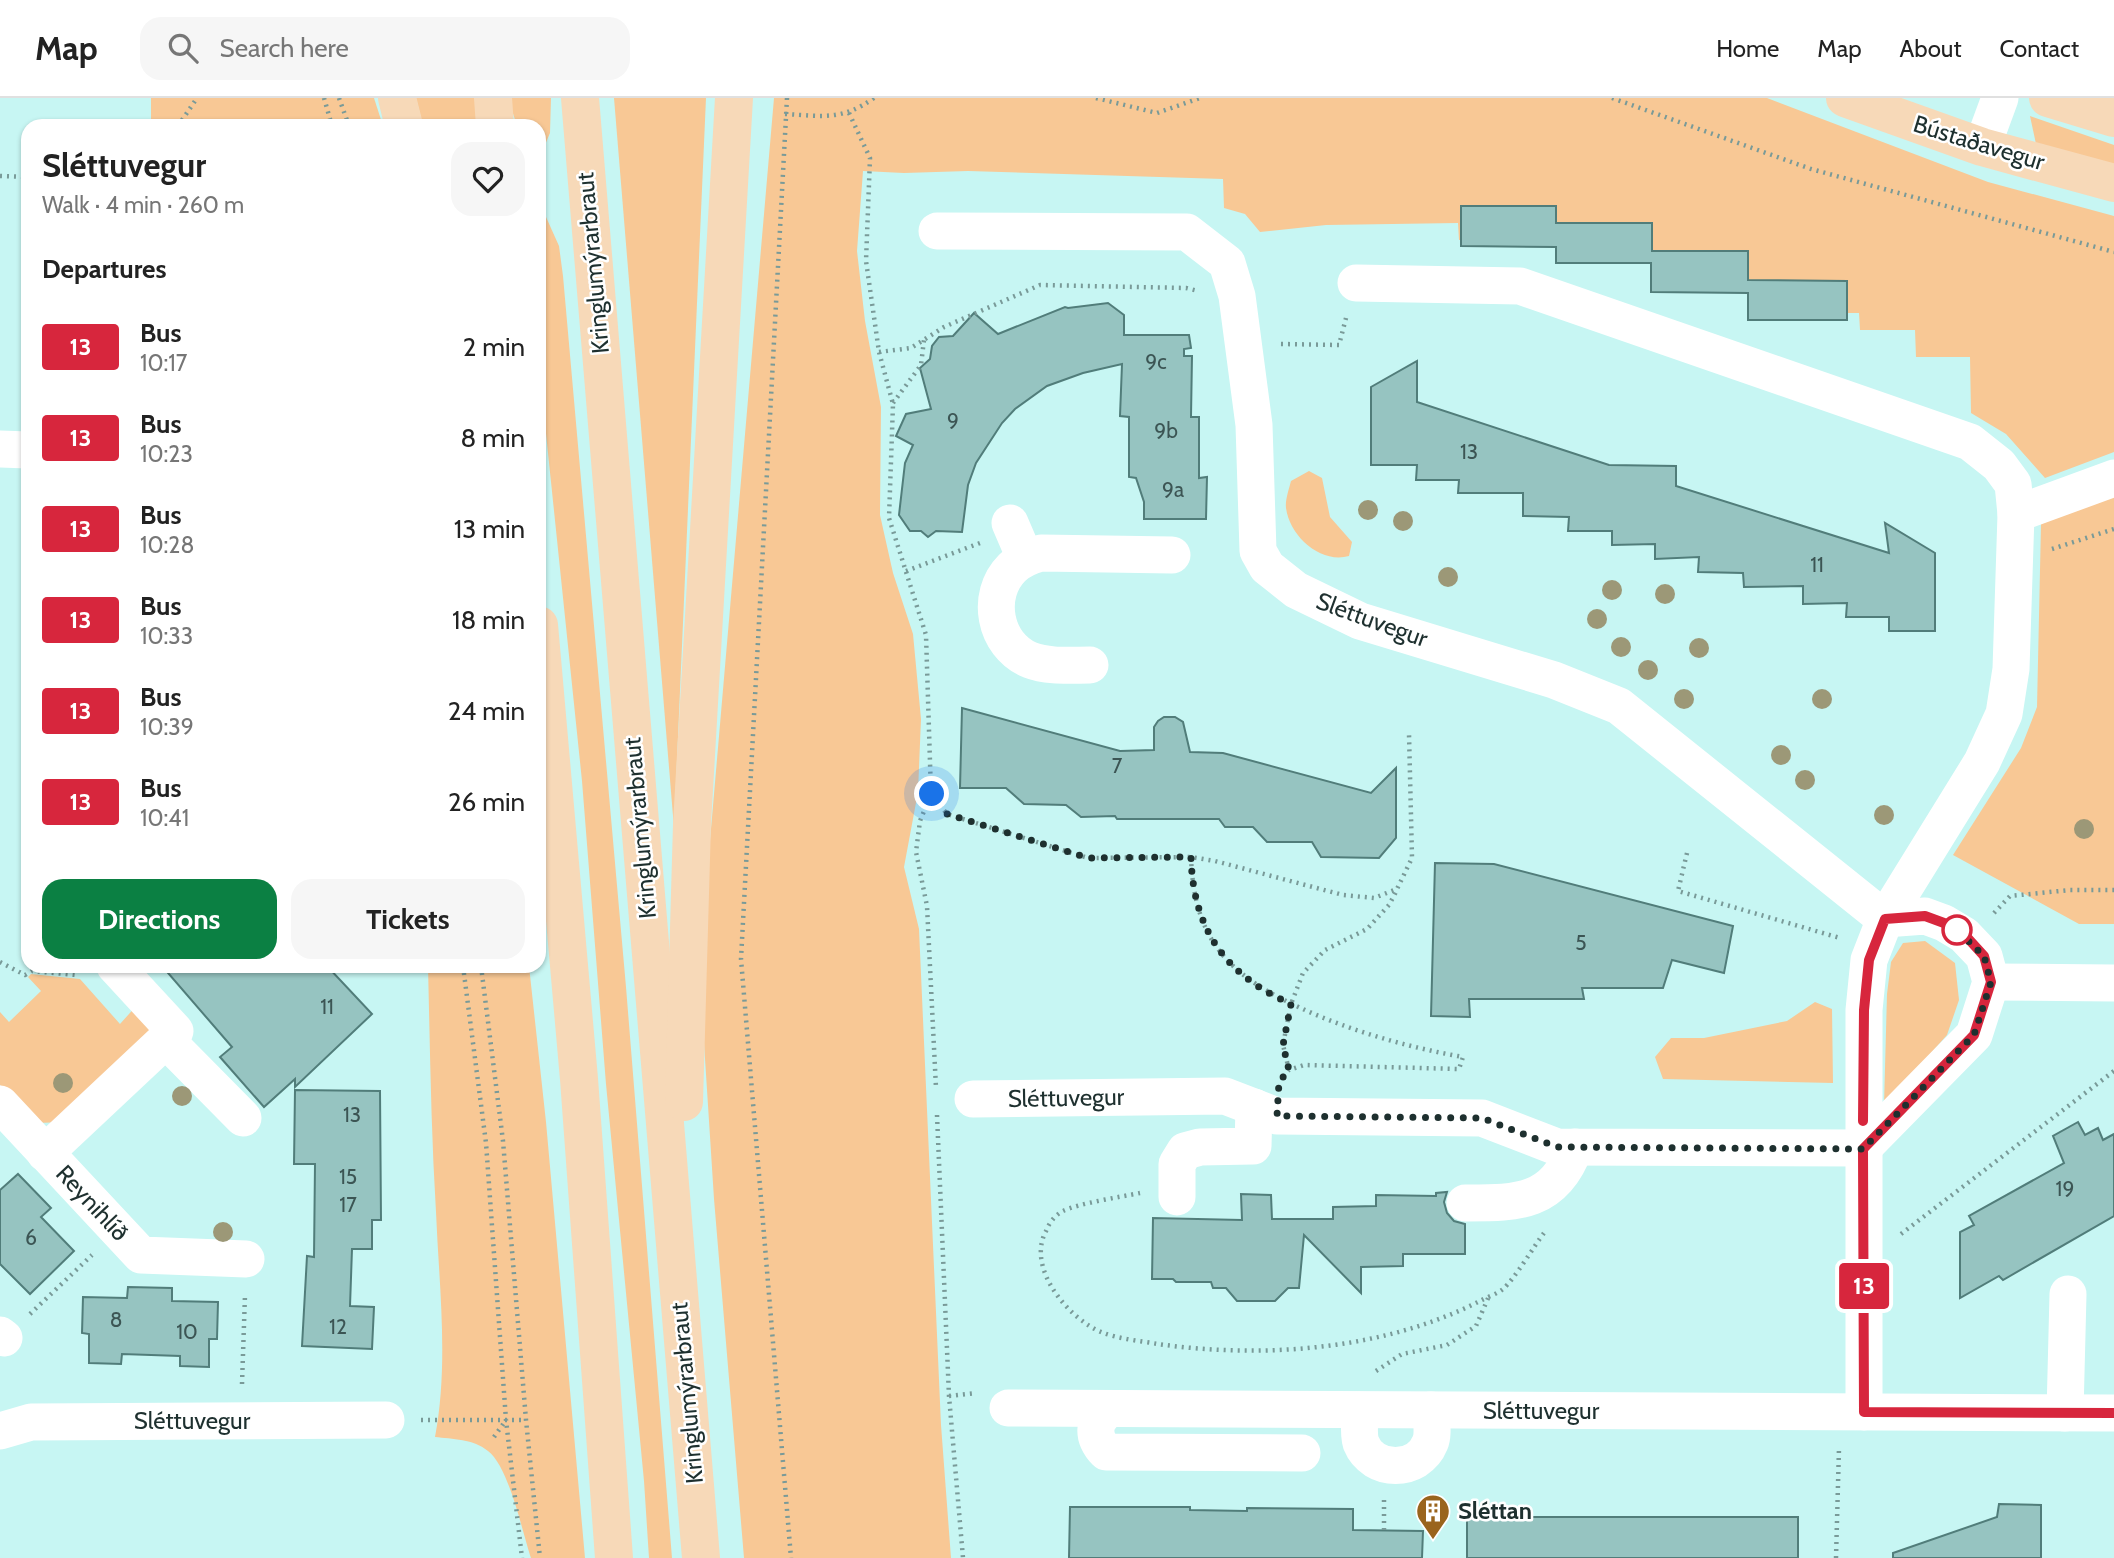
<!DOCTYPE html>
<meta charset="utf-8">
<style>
:root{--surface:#fff;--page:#f6f6f6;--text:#222;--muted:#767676;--line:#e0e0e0;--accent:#0b8043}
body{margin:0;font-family:Cabin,sans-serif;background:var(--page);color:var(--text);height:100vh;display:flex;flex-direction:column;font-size:26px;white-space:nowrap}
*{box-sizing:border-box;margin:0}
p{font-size:23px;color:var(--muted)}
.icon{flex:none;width:38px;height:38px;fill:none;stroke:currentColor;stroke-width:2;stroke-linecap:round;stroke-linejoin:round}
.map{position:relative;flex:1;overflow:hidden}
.details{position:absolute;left:21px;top:21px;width:525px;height:854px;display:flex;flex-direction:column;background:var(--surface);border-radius:21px;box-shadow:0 2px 5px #0004}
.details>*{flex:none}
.badge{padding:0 14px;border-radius:5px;font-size:24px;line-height:46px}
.you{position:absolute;width:35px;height:35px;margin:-18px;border:5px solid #fff;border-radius:50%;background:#1a73e8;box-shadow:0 0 0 10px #1a73e833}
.map>.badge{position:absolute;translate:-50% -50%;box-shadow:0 0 0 4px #fff}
h2{padding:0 21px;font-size:26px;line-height:63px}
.round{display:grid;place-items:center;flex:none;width:74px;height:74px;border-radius:21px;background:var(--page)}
.summary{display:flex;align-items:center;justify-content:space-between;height:119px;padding:0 21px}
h1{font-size:33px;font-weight:800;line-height:52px}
.primary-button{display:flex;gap:14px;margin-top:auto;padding:14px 21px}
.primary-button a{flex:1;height:80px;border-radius:21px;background:var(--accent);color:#fff;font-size:28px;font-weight:800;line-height:80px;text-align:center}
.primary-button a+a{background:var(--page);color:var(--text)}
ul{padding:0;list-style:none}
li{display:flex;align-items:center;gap:21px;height:91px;padding:0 21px}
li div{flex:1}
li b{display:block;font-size:26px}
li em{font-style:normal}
li .badge{min-width:77px;font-weight:700;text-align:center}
header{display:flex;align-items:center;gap:42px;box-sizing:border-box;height:98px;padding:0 35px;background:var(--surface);border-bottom:2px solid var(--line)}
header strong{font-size:33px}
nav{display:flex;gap:38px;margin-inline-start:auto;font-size:24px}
.search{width:490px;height:63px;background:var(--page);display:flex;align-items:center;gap:18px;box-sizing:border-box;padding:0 24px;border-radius:21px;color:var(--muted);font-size:26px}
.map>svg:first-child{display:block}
.green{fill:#f8c895}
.building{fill:#96c4c1;stroke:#517d7a;stroke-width:2}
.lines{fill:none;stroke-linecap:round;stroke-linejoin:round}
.path{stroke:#799a98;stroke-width:4.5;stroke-dasharray:2 5;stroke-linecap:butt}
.minor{stroke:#fff;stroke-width:37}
.major{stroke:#f7d9b8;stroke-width:38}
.tree{fill:#9c9877}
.line-casing{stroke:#fff;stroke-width:16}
.line{stroke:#d7263d;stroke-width:10}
.walk{stroke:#1e302f;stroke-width:7;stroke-dasharray:0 12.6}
.stop-dot{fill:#fff;stroke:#d7263d;stroke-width:3.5}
.labels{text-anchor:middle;stroke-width:5;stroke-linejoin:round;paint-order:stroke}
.number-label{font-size:21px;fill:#3c5554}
.street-label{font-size:24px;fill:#1e302f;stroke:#fff}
.poi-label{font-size:24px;font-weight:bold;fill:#1e302f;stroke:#fff;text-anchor:start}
</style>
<header>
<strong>Map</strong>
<div class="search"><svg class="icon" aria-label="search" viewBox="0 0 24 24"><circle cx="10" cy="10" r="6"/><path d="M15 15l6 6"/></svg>Search here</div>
<nav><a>Home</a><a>Map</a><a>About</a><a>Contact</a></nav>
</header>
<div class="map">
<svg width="2114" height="1460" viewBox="0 0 2114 1460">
<rect width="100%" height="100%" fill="#c7f6f3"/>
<g class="green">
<polygon points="151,0 374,0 383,28 151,28"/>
<polygon points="416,0 475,0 477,28 423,28"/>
<polygon points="508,0 551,0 550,35 539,61 539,28 517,28"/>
<polygon points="614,0 706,0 674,730"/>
<polygon points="774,0 1767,0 1988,84 2114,118 2114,354 2045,380 2006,336 1971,315 1970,259 1916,259 1915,232 1860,232 1859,215 1770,215 1769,188 1677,186 1676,159 1581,141 1459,142 1458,125 1326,127 1260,134 1245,116 1224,110 1223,81 968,73 904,75 863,73 857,153 865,223 881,309 880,417 893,475 913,536 921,621 918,694 904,769 919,831 941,1327 951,1460 744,1460 714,1101 704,945 706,789"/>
<polygon points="2030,18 2114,47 2114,70 2036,46"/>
<polygon points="542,110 559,148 563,178 626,889 672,1460 649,1460 644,1383 606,986 582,683 539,268 539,116"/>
<path d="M1309,373L1322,380L1330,419L1352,444L1349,458C1321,466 1290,439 1286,410C1285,402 1289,391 1291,383Z"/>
<polygon points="2114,396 2114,826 2079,826 1953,757 2021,650 2037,609 2041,426"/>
<polygon points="1925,843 1955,865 1959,902 1947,937 1884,1008 1887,896 1891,864 1903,845"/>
<path d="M428,868H529L546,1024L585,1460H531C522,1433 509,1369 488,1353C474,1341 452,1341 435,1339C449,1265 439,1188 436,1114C431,1032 430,950 428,868Z"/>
<polygon points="31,876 80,881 120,926 138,906 154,919 151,945 66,1024 36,1025 0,987 0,914 9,924 41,893 28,879"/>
<polygon points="1815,904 1832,911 1833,985 1663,981 1655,959 1671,940 1704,940 1787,923"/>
</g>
<g class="building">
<polygon points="1461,108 1556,108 1556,125 1652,125 1652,153 1748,153 1748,182 1847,183 1847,222 1748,222 1748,195 1651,194 1651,165 1556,165 1556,149 1461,148"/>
<polygon points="1108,205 1124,217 1124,237 1189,237 1191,250 1184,251 1184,258 1192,258 1191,319 1199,319 1199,380 1207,379 1206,421 1144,421 1144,404 1136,380 1129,379 1129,319 1120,318 1122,266 1083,275 1047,288 1015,311 1002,325 976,365 968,387 962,434 936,433 928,439 921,433 910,433 899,417 905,365 913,347 896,338 906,316 931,311 920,270 930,261 932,248 939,239 953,238 974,215 998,236 1065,209 1068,210"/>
<polygon points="1417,263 1417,304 1609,367 1676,368 1676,388 1889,455 1885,425 1935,455 1935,533 1889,533 1889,519 1846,519 1847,505 1803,506 1803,488 1744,489 1743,475 1698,474 1699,459 1655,461 1655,446 1612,447 1612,433 1568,433 1569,419 1523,418 1523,395 1458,395 1459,382 1416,382 1417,367 1371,367 1371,289"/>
<polygon points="962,610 1120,653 1154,652 1154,629 1158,623 1164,619 1175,619 1183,624 1190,654 1223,655 1371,695 1396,670 1396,740 1379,760 1321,759 1312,744 1267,744 1253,729 1225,729 1219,721 1117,721 1115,718 1081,719 1066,707 1024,706 1006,690 960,690"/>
<polygon points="1435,765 1494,766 1733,828 1724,875 1672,862 1663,890 1582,890 1584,901 1469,901 1470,919 1431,918"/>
<polygon points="162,868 327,868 372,916 295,989 295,981 264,1009 220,959 232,949"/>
<polygon points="295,992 380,993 381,1122 372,1122 372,1151 352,1151 350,1208 374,1209 372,1251 302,1248 307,1158 314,1159 315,1066 294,1066"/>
<polygon points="2078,1024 2085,1037 2098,1030 2103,1042 2114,1036 2114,1118 2003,1182 1999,1178 1960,1200 1960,1134 1974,1127 1969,1118 2064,1065 2053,1038"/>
<polygon points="18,1076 51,1110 41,1119 74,1153 30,1196 0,1166 0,1092"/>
<polygon points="1447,1094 1444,1104 1447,1115 1454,1123 1465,1126 1465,1156 1403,1156 1403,1168 1361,1169 1361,1195 1304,1137 1299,1190 1288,1190 1275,1203 1237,1203 1226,1190 1213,1190 1211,1184 1176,1184 1173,1181 1152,1181 1153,1120 1242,1122 1241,1096 1271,1097 1272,1121 1333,1121 1333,1109 1376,1108 1376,1097 1436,1098 1436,1095"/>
<polygon points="128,1189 172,1190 172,1203 218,1204 217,1241 209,1241 209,1269 180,1268 180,1258 122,1256 121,1266 89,1265 89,1236 82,1235 83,1199 127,1200"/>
<polygon points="1999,1406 2041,1407 2041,1460 1893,1460 1893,1455 1997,1419"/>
<polygon points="1070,1409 1190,1409 1190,1412 1247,1413 1247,1410 1353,1411 1353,1432 1423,1433 1422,1460 1069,1460"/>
<rect x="1467" y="1419" width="331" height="41"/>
</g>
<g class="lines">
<g class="path">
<polyline points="324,0 332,28"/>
<polyline points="339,0 349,28"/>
<polyline points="787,0 741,861 791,1460"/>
<polyline points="1096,0 1157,15 1200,0"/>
<polyline points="1612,0 1811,71 2114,154"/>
<polyline points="849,15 870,60 866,163 879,254 893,306 889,420 926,537 931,696 920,723 916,754 927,808 936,990"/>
<path d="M785,16C823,18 841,23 874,0"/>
<polyline points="178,28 197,0"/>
<polyline points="0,78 28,79"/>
<polyline points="1281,246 1339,247 1346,220"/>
<polyline points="879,254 911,250 944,229 1040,187 1186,190 1198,193"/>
<polyline points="893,305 921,267 924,242"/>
<polyline points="2052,451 2114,431"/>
<polyline points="906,473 980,445"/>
<polyline points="931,696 947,716 1088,760 1191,759 1215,763 1343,797 1374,800 1397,791 1412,760 1409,636"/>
<polyline points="1687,755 1678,793 1840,840"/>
<path d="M1191,759C1194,850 1236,882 1314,916C1362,936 1412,950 1463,959L1459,971L1304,967L1289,972L1281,981"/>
<polyline points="1994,815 2010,798 2070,792 2114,792"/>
<polyline points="0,864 25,877 32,873 76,877 78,875"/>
<polyline points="463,868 486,1045 506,1322 522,1460"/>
<polyline points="481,868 503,1043 526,1322 540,1460"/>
<polyline points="1289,972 1283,947 1291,906 1303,875 1325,852 1367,831 1389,807 1397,792"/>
<polyline points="937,1017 949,1298 963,1460"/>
<path d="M1140,1095C1120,1099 1080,1105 1063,1113C1055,1117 1049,1125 1046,1133C1026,1170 1068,1220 1101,1234C1118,1241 1141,1243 1158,1246C1263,1261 1384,1252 1480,1203C1487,1199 1497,1196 1503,1191C1514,1182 1534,1148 1544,1135"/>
<polyline points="1901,1136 2114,973"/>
<polyline points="30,1216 92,1157"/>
<polyline points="1376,1273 1402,1256 1447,1247 1476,1228 1489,1198"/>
<polyline points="242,1286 245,1197"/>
<polyline points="949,1298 976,1295"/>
<polyline points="421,1322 526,1322"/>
<polyline points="494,1339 506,1322"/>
<polyline points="1384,1402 1384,1432"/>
<polyline points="1836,1460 1839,1350"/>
</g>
<g class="minor">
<polyline points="1982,49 2000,0"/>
<polyline points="937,133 1187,134 1227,165 1237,198 1254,327 1258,453 1267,469 1296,492 1360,523 1554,582 1619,608 1885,821 1925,818 1944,825 1964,837 1984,858 1991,884 1974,937 1863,1050 1557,1049 1482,1020 1277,1018 1225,998 973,1001"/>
<polyline points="1356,185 1520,188 1970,344 1999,367 2013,386 2016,416"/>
<polyline points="0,351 28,352"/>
<polyline points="1010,425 1025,460"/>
<path d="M1090,567C1070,567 1048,569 1030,562C994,547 985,497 1012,470C1020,462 1030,458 1041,455L1172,457"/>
<polyline points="1991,884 2114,885"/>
<polyline points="166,942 243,1020"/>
<polyline points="0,1006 141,1157 246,1161"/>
<polyline points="45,1055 175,933 115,868"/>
<polyline points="1177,1099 1177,1066 1185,1053 1200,1049 1253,1048 1254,1009"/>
<path d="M1465,1105C1517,1105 1554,1106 1575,1049"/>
<polyline points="0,1237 4,1240"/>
<polyline points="1008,1310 2114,1315"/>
<path d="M1109,1311C1092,1324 1092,1339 1106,1354L1302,1355"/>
<path d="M1360,1312C1360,1322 1358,1336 1361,1345C1373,1375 1418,1375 1430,1345C1434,1336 1431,1322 1431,1312"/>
<polyline points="1864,1314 1864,912 1869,862 1885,821 1982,664 2004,616 2011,571 2016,416 2114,380"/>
<polyline points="2065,1315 2068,1196"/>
<polyline points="0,1333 31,1324 386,1322"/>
</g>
<g class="major">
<polyline points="397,0 404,28"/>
<polyline points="493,0 495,28"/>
<polyline points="580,0 701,1460"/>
<polyline points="1845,0 1982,49 2114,85"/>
<polyline points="2048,0 2114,20"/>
<polyline points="539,527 579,981 614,1460"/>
<polyline points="684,1004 692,726 734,0"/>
</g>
</g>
<g class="tree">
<circle cx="1368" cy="412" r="10"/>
<circle cx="1403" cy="423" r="10"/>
<circle cx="1448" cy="479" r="10"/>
<circle cx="1612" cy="492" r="10"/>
<circle cx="1665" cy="496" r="10"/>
<circle cx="1597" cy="521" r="10"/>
<circle cx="1621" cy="549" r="10"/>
<circle cx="1699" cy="550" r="10"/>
<circle cx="1648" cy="572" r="10"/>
<circle cx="1684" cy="601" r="10"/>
<circle cx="1822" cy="601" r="10"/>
<circle cx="1781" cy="657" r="10"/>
<circle cx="1805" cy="682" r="10"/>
<circle cx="1884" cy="717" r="10"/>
<circle cx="2084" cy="731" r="10"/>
<circle cx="63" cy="985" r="10"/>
<circle cx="182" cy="998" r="10"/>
<circle cx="223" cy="1134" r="10"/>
</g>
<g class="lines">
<g class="line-casing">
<polyline id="line" points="1863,1023 1864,912 1869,862 1885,821 1925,818 1944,825 1964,836 1984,858 1991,884 1974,937 1863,1051 1864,1314 2114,1315"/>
</g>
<use href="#line" class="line"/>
<path class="walk" d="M932,696L947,716L1088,760L1191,759C1193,831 1225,877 1291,906L1283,947L1289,972L1279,984L1277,1018L1482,1020L1557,1049L1863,1051L1974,937L1991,884L1984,858L1957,832"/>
</g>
<defs>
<g id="building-pin" transform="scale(1.75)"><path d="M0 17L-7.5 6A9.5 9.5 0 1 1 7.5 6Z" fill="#9a641d" stroke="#fff"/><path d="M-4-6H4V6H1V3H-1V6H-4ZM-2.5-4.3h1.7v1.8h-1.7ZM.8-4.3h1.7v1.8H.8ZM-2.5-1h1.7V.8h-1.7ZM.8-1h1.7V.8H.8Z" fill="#fff"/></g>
</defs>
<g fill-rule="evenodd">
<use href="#building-pin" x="1433" y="1413"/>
</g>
<circle class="stop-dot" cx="1957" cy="832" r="14"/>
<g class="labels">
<g class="number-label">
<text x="1156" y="271">9c</text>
<text x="953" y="330">9</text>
<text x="1166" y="340">9b</text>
<text x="1469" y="361">13</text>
<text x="1173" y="399">9a</text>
<text x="1817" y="474">11</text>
<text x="1117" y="675">7</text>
<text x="1581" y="852">5</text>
<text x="327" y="916">11</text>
<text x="352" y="1024">13</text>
<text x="348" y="1086">15</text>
<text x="2065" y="1098">19</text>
<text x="348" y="1114">17</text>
<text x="31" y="1147">6</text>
<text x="116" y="1229">8</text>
<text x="338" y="1236">12</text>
<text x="187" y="1241">10</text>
</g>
<g class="street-label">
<text transform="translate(1979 45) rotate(17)" y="8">Bústaðavegur</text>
<text transform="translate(593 165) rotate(-95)" y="8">Kringlumýrarbraut</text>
<text transform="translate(1372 522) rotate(20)" y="8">Sléttuvegur</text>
<text transform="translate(640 730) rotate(-95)" y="8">Kringlumýrarbraut</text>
<text transform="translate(1066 1000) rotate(-1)" y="8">Sléttuvegur</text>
<text transform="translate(92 1105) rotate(47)" y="8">Reynihlíð</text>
<text transform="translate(687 1295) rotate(-95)" y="8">Kringlumýrarbraut</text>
<text x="1541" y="1321">Sléttuvegur</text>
<text x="192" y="1331">Sléttuvegur</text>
</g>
<g class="poi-label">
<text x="1458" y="1421">Sléttan</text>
</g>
</g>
</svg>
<div class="you" style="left:932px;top:696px"></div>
<b class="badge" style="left:1864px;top:1188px;background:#d7263d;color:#fff">13</b>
<section class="details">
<div class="summary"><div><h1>Sléttuvegur</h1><p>Walk · 4 min · 260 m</p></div><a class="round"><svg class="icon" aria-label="heart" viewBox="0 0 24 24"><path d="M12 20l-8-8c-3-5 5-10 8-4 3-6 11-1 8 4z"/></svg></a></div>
<h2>Departures</h2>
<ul>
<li><span class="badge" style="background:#d7263d;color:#fff">13</span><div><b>Bus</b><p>10:17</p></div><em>2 min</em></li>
<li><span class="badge" style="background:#d7263d;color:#fff">13</span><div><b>Bus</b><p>10:23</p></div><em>8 min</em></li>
<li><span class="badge" style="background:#d7263d;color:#fff">13</span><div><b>Bus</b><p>10:28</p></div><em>13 min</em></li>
<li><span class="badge" style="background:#d7263d;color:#fff">13</span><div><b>Bus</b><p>10:33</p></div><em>18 min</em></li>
<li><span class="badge" style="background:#d7263d;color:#fff">13</span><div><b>Bus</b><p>10:39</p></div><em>24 min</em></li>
<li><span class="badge" style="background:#d7263d;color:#fff">13</span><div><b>Bus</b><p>10:41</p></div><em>26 min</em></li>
</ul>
<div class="primary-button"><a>Directions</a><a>Tickets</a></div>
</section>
</div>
